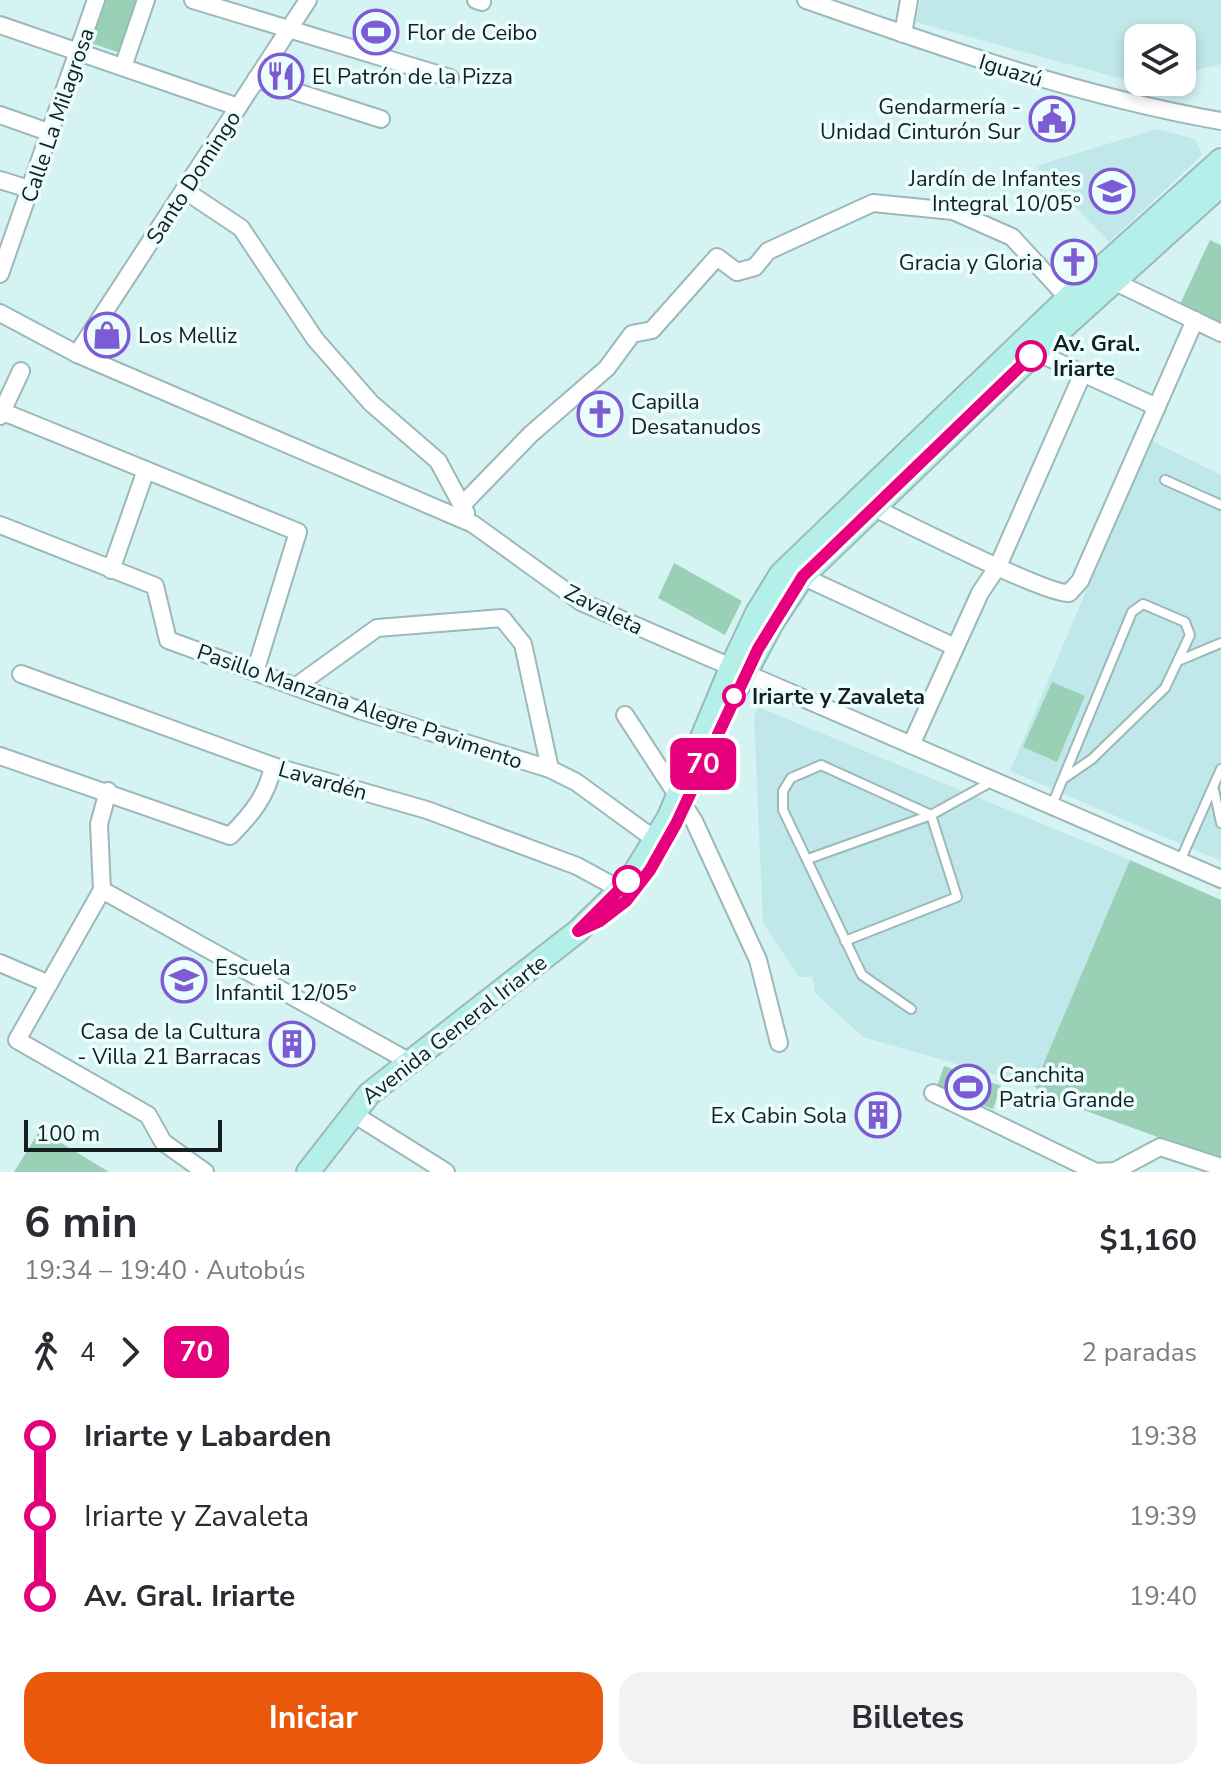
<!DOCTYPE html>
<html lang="es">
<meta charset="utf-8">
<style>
:root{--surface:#fff;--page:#f2f2f3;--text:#2b2b33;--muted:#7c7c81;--accent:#ea580c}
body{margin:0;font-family:"Nunito Sans",sans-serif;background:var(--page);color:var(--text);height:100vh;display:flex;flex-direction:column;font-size:30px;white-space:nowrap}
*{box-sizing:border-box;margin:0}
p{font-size:26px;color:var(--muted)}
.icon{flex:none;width:44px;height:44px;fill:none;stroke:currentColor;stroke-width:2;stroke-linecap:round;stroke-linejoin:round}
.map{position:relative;height:1172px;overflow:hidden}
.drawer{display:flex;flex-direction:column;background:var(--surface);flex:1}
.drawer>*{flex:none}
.badge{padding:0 16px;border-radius:12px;font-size:28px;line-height:52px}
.buttons{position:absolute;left:1124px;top:24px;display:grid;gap:16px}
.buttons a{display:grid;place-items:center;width:72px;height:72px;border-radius:16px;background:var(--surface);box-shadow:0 4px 12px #0003;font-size:40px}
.scale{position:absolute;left:24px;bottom:20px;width:198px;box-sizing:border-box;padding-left:8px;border:4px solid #141f1f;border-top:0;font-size:22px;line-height:28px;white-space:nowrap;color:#141f1f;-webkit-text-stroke:6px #ecfdfe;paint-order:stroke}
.map>.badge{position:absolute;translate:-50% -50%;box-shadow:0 0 0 4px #fff}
.legs{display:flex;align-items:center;gap:12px;height:88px;padding:0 24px;font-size:26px}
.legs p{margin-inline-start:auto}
.overview{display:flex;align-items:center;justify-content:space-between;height:136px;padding:0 24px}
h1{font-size:44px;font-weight:700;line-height:60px}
.primary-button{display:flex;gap:16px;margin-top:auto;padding:16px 24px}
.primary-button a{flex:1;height:92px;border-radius:24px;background:var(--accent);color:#fff;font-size:32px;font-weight:700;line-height:92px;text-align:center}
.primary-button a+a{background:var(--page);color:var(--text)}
ul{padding:0 24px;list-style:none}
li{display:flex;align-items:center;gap:28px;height:80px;font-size:30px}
li i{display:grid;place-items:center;width:12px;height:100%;margin:0 10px;background:currentColor}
li i::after{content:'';width:20px;height:20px;margin:-10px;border:6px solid;border-radius:50%;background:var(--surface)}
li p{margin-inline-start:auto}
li:first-child i{background:linear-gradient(#0000 50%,currentColor 0)}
li:last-child i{background:linear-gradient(currentColor 50%,#0000 0)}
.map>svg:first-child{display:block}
.built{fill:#c0e7e9}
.green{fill:#9ad1b6}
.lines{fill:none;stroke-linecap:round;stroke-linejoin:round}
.service-casing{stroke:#9cb8ba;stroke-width:12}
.minor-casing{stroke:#9cb8ba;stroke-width:20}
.secondary-casing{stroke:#9cb8ba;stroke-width:26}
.service{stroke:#fff;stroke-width:8}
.minor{stroke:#fff;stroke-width:16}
.secondary{stroke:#b4f0e9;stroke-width:22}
.line-1-casing{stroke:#fff;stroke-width:18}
.line-1{stroke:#e6007e;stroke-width:12}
.stop-1-dot{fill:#fff;stroke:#e6007e;stroke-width:4}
.labels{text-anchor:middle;stroke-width:7;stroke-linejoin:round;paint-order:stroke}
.poi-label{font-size:22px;fill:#141f1f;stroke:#ecfdfe;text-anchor:start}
.street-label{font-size:22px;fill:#141f1f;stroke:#ecfdfe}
.stop-label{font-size:22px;font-weight:bold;fill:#141f1f;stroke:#ecfdfe;text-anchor:start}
</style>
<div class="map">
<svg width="1221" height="1172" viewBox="0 0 1221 1172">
<rect width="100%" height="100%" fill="#d6f3f4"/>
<g class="built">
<polygon points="920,0 1221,0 1221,64 1182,74 1182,38 1138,38 1138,82 1150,82 1140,84 916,22"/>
<polygon points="1156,129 1195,139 1202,155 1109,242 1036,166"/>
<polygon points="1150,440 1221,475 1221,861 1010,771"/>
<polygon points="758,707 1130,860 1034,1086 863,1037 815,993 812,977 799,977 763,923 754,716"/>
</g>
<g class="green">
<polygon points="102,0 141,0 123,54 88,42"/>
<polygon points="1210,240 1221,245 1221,323 1180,304"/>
<polygon points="674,563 742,601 725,635 658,598"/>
<polygon points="1052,682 1085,696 1057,762 1023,747"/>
<polygon points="1130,860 1221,900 1221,1160 1045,1096 1034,1086"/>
<polygon points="944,1066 1001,1086 993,1109 936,1089"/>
<polygon points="40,1130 109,1172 14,1172"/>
</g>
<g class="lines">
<g class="service-casing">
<g id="service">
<polyline points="1165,480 1221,505"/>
<polyline points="1178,661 1221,643"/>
<polyline points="1214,790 1221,823"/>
<polyline points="1052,805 1132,612 1143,604 1185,622 1190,635 1165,688 1092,759 1063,779"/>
<polyline points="808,859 931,815 991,782"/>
<polyline points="1180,861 1221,769"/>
<polyline points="845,941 957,897 931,815 821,765 791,778 783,791 783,810 862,975 911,1009"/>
</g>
</g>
<g class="minor-casing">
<g id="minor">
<polyline points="193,0 450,78"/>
<polyline points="476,0 482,2"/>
<path d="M806,0C943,48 1078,96 1221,121"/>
<polyline points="0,25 238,107"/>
<polyline points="903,34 909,0"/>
<polyline points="123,67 146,0"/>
<polyline points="256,79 381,119"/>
<polyline points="0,115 51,133"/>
<polyline points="0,180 32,190"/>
<polyline points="184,190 241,228 315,339 371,403 438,461 466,513"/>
<polyline points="0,274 96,0"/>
<polyline points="1107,278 1221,333"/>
<polyline points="0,313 77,354 473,524 581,602 1221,879"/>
<polyline points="1027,348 1157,407"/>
<polyline points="77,354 308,0"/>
<polyline points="1,411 298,532 255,672"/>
<polyline points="0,416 21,371"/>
<path d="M866,504C898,519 1046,595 1069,593L1080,581L1195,320"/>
<polyline points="462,505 531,434 607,368 632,334 652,330 717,257 737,272 755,267 768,251 873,203 953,211 1012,237 1068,298"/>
<polyline points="0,525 155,586 168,640 359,710 550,769 576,782 657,841"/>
<polyline points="111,570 146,470"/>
<polyline points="793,572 955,647"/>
<polyline points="21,674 273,766 427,810 577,866 621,890"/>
<polyline points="295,687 377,628 502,618 523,644 550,769"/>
<polyline points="625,715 694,821 758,960 779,1043"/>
<polyline points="911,745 980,593 998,566 1083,373"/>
<path d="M0,756L230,836C251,815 267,796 273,766"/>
<polyline points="102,890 99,824 108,791"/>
<polyline points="0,963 49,984"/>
<polyline points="933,1093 1096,1172 1115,1171 1160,1147 1221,1167"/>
<polyline points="352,1113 446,1172"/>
<polyline points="205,1172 163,1142 148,1115 17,1040 102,890 410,1062"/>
</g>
</g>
<g class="secondary-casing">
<g id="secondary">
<polyline points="739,685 772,623 803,576 1036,352 1221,185"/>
<polyline points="308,1172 369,1094 578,931 630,880 669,817 731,668 757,613 781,574 1068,298 1221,160"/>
</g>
</g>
<use href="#service" class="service"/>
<use href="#minor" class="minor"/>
<use href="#secondary" class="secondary"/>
</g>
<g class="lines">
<g class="line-1-casing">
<polyline id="line-1" points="628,881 578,931 600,921 626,901 650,870 676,824 758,649 803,576 1031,356"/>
</g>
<use href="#line-1" class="line-1"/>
</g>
<defs>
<g id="stadium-ring" transform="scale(2.3)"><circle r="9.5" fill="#ecfdfe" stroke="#7d5bd5" stroke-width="1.5"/><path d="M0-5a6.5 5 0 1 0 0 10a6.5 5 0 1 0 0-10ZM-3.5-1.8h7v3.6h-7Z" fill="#7d5bd5"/></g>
<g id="restaurant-ring" transform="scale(2.3)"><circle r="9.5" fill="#ecfdfe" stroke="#7d5bd5" stroke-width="1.5"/><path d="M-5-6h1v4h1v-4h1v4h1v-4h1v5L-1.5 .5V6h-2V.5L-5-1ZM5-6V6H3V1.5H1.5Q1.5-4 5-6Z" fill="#7d5bd5"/></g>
<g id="civic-ring" transform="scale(2.3)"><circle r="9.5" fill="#ecfdfe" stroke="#7d5bd5" stroke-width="1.5"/><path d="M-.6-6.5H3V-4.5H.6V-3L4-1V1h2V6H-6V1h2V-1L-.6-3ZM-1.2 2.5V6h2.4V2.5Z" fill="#7d5bd5"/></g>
<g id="school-ring" transform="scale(2.3)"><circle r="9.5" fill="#ecfdfe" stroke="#7d5bd5" stroke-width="1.5"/><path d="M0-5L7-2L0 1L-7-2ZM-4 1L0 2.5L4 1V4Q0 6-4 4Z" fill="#7d5bd5"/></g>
<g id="church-ring" transform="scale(2.3)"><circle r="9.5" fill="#ecfdfe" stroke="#7d5bd5" stroke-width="1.5"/><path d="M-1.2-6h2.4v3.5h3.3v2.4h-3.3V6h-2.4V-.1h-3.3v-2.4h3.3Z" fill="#7d5bd5"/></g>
<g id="shop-ring" transform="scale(2.3)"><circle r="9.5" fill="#ecfdfe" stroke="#7d5bd5" stroke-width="1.5"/><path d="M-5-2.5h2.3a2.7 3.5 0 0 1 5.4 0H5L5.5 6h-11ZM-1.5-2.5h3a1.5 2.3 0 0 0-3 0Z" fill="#7d5bd5"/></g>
<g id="building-ring" transform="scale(2.3)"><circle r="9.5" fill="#ecfdfe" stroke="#7d5bd5" stroke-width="1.5"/><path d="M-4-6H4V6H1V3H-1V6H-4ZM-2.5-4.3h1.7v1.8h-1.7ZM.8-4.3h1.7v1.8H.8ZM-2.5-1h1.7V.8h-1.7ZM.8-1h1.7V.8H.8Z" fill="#7d5bd5"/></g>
</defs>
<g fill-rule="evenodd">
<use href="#stadium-ring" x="376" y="32"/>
<use href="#restaurant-ring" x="281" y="76"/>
<use href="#civic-ring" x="1052" y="119"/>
<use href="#school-ring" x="1112" y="191"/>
<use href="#church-ring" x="1074" y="262"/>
<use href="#shop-ring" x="107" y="335"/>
<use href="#church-ring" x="600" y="414"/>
<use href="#school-ring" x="184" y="980"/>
<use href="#building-ring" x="292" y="1044"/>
<use href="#stadium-ring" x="968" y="1087"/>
<use href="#building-ring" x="878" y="1115"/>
</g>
<g class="stop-1-dot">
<circle cx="1031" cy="356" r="14"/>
<circle cx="734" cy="696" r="10"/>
<circle cx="628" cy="881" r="14"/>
</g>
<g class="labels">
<g class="poi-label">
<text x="407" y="40">Flor de Ceibo</text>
<text x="312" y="84">El Patrón de la Pizza</text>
<text x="1021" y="114" text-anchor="end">Gendarmería -<tspan x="1021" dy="25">Unidad Cinturón Sur</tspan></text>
<text x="1081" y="186" text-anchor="end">Jardín de Infantes<tspan x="1081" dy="25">Integral 10/05°</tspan></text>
<text x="1043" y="270" text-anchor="end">Gracia y Gloria</text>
<text x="138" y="343">Los Melliz</text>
<text x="631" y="409">Capilla<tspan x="631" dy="25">Desatanudos</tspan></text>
<text x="215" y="975">Escuela<tspan x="215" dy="25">Infantil 12/05°</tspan></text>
<text x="261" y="1039" text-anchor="end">Casa de la Cultura<tspan x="261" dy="25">- Villa 21 Barracas</tspan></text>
<text x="999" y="1082">Canchita<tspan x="999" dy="25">Patria Grande</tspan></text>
<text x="847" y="1123" text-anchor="end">Ex Cabin Sola</text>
</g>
<g class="street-label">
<text transform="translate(1011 70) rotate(17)" y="8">Iguazú</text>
<text transform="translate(57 115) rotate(-71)" y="8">Calle La Milagrosa</text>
<text transform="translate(193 177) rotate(-57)" y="8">Santo Domingo</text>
<text transform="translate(604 609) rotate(27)" y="8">Zavaleta</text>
<text transform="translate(360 706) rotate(19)" y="8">Pasillo Manzana Alegre Pavimento</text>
<text transform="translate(323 780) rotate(16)" y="8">Lavardén</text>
<text transform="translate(454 1029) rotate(-38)" y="8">Avenida General Iriarte</text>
</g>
<g class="stop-label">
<text x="1053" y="351">Av. Gral.<tspan x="1053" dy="25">Iriarte</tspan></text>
<text x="752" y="704">Iriarte y Zavaleta</text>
</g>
</g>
</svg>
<div class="buttons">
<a><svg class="icon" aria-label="layers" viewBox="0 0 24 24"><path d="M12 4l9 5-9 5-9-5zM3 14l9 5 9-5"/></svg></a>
</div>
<div class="scale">100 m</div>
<b class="badge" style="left:703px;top:764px;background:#e6007e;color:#fff">70</b>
</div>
<section class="drawer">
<div class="overview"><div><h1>6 min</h1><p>19:34 – 19:40 · Autobús</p></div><b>$1,160</b></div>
<div class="legs"><svg class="icon" aria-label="walk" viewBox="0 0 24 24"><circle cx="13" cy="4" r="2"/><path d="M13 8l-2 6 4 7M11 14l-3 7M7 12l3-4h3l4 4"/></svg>4<svg class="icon" aria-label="forward" viewBox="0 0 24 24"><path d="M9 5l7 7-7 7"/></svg><b class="badge" style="background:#e6007e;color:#fff">70</b><p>2 paradas</p></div>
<ul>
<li><i style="color:#e6007e"></i><b>Iriarte y Labarden</b><p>19:38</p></li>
<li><i style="color:#e6007e"></i><span>Iriarte y Zavaleta</span><p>19:39</p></li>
<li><i style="color:#e6007e"></i><b>Av. Gral. Iriarte</b><p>19:40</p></li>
</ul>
<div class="primary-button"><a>Iniciar</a><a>Billetes</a></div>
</section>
